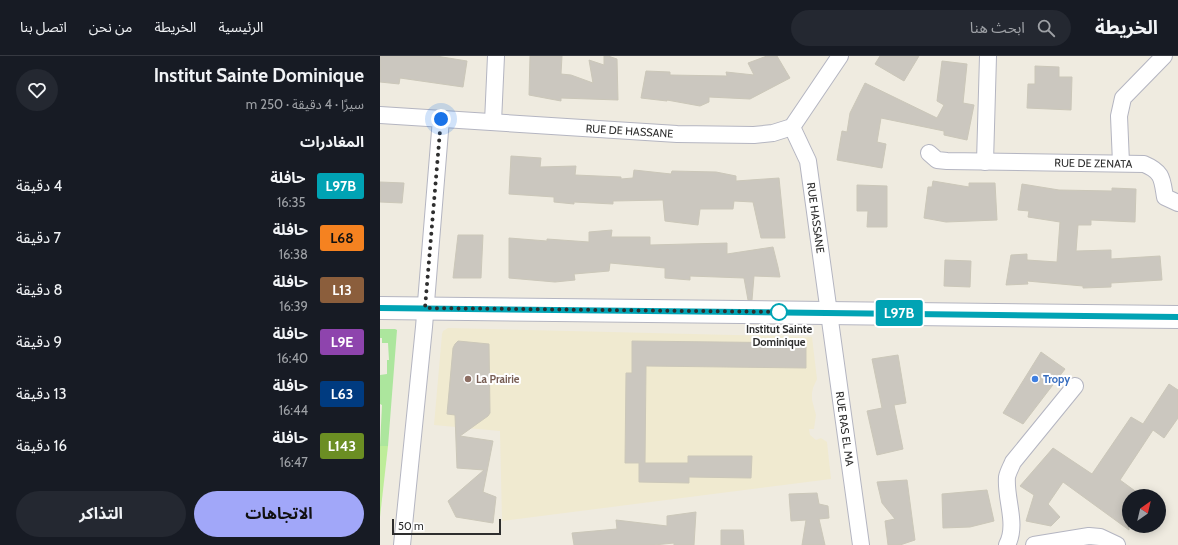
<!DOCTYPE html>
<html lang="ar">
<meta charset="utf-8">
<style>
:root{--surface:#171b24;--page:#242831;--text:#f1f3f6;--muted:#9ea1a6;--line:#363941;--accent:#a1a7f9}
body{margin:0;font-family:Cabin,"Noto Sans Arabic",sans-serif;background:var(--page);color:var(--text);direction:rtl;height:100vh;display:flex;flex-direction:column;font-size:15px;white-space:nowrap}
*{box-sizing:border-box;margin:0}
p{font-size:13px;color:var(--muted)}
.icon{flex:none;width:22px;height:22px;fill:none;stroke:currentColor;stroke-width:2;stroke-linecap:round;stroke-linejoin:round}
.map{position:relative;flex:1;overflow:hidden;direction:ltr}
.details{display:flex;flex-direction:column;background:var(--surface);width:380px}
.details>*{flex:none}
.badge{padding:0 8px;border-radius:3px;font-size:14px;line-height:26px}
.needle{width:26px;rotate:34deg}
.controls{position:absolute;left:742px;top:433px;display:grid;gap:8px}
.controls a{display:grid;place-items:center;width:44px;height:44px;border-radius:50%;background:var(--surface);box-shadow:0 2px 10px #0003;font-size:20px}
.scale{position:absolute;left:12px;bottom:10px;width:109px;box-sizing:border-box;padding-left:4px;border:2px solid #2e2e2e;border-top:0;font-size:11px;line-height:14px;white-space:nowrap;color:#2e2e2e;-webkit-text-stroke:3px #fff;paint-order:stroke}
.you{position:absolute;width:20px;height:20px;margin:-10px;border:3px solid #fff;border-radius:50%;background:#1a73e8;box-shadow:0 0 0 6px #1a73e833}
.map>.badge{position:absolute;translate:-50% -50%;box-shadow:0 0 0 2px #fff}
h2{padding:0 16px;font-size:15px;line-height:36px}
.round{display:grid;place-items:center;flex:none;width:42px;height:42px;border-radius:21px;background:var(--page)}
.overview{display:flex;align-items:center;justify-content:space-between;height:68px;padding:0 16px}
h1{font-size:19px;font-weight:700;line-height:30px}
.button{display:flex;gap:8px;margin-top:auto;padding:8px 16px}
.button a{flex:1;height:46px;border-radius:24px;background:var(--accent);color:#111;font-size:16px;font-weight:700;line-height:46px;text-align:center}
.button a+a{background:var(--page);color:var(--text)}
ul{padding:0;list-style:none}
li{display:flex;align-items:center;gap:12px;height:52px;padding:0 16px}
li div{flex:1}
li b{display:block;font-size:15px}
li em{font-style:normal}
li .badge{min-width:44px;font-weight:700;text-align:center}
header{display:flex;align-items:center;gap:24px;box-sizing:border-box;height:56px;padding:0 20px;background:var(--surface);border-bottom:1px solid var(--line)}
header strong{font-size:19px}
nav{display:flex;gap:22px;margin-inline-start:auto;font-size:14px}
.search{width:280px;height:36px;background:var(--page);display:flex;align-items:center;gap:10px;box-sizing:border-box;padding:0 14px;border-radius:22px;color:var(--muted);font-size:15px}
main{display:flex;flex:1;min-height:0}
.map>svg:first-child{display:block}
.education{fill:#f0ead0}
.green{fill:#ace69d}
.pitch{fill:#beed99}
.building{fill:#cbc7bf;stroke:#cbc7b9}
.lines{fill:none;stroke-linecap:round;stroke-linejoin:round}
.minor-casing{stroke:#b4b5c1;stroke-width:18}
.secondary-casing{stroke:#b4b5c1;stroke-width:24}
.minor{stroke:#fff;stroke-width:16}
.secondary{stroke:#fff;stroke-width:22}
.line-casing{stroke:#fff;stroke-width:9}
.line{stroke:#00a3b4;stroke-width:6}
.walk{stroke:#2e2e2e;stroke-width:4;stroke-dasharray:0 7.2}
.stop-dot{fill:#fff;stroke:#00a3b4;stroke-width:2}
.education-dot{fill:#8d6e63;stroke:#fff;stroke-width:1.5}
.shop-dot{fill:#3f7fe0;stroke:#fff;stroke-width:1.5}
.labels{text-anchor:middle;stroke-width:4;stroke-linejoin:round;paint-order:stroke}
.street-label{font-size:11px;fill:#2e2e2e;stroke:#fff}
.stop-label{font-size:11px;font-weight:bold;fill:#2e2e2e;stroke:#fff}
.education-label{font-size:11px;font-weight:bold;fill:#785e54;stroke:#fff;text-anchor:start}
.shop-label{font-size:11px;font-weight:bold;fill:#366cbe;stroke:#fff;text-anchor:start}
</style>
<header>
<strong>الخريطة</strong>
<div class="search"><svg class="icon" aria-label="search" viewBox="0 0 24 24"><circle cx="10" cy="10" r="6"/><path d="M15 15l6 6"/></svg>ابحث هنا</div>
<nav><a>الرئيسية</a><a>الخريطة</a><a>من نحن</a><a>اتصل بنا</a></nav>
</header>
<main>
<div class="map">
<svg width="798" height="489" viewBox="0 0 798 489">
<rect width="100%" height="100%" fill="#efebe0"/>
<polygon class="education" points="68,272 432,281 437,323 433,332 432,337 432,344 436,359 434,373 429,373 430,379 436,384 441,382 447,386 451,423 122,465 120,375 54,369 62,278 63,275"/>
<polygon class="green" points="0,273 15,273 17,274 8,390 0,390 2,349 0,348 0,319 7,318 7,304 9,304 8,287 2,287 2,282 0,282"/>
<polygon class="pitch" points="0,390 8,390 0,461"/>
<g class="building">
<polygon points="0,0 56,0 87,5 83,31 20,22 19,28 0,26"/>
<polygon points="150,0 182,0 181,18 191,19 213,27 209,4 224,9 224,0 228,0 237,3 238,44 181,42 181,45 149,39"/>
<polygon points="387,0 397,0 410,22 370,43 329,41 329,46 320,50 287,44 287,45 261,42 266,15 290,16 290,19 347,20 346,16 374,19 368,7"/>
<polygon points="500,0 539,0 524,25 495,8"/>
<polygon points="562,5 587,8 583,47 594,49 587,84 564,79 564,75 501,62 497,86 506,88 502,112 457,104 462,75 467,76 470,57 485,27 557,62 564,49 557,45"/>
<polygon points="655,10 679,11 679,21 692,21 691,54 647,52 648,28 655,28"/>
<polygon points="131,100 161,102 160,111 196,110 195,119 241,121 241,123 253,122 254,114 291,118 292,115 336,116 356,120 356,125 399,122 405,182 381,182 373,146 354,145 353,153 320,153 318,169 285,165 283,144 233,145 233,148 194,146 194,148 174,146 174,141 129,138"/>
<polygon points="553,125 589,131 589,127 615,127 617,164 566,166 544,162 548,131 552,131"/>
<polygon points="0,126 24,127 22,147 0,146"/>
<polygon points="642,128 679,134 732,135 732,132 756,133 755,166 711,164 711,169 698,169 696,195 731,194 731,203 780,200 782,224 731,227 731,231 703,232 703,230 647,225 648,228 626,229 631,199 647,198 647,204 677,206 680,166 648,161 649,155 638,154"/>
<polygon points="477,129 507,130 507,171 487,171 488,155 477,155"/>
<polygon points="232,174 231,181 270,181 270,189 347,187 347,198 393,191 398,211 400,221 374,220 372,244 368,244 364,222 310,220 310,224 285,222 285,212 230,207 229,215 194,218 195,224 175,226 129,222 129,182 167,185 167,183 209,186 209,176"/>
<polygon points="78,179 103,179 101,222 73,222"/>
<polygon points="565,204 591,205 590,231 564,230"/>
<polygon points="78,285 109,288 110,357 108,360 80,380 113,385 103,436 116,441 113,467 76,461 68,445 104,414 77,412 75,359 67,358 73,292 75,288"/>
<polygon points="252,285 426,287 426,312 266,310 265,407 308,407 308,400 372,400 371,422 309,421 309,427 259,426 259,407 245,407 246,317 252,317"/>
<polygon points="661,296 685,313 643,368 623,357"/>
<polygon points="518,299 526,347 514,349 523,393 497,399 487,355 502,352 492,303"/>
<polygon points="789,328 798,334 798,362 784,382 773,374 740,424 762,440 749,440 749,474 683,426 668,448 680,461 671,470 646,465 654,439 640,430 673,392 712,418 751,361 763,368"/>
<polygon points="527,424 535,484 520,489 508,489 505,465 515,463 502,447 497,426"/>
<polygon points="607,434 614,465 590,471 563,472 562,438"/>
<polygon points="437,437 439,448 448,450 449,462 439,463 445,489 422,489 426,464 411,465 409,438"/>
<polygon points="316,456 314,489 294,489 294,487 274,489 194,489 192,477 237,473 236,464 287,470 287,460"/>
<polygon points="341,474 363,474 364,489 341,489"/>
</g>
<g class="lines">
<g class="minor-casing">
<g id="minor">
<path id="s1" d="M0,59L297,78L374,79L393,77L412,71L460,0"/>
<polyline points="113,66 116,0"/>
<path id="s2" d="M412,71L428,105L481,489"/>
<path id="s3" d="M549,97L557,104L567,105L764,108C783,116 782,123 785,141L798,147"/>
<polyline points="605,106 608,0"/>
<polyline points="741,107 739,60 743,42 784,0"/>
<polyline points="22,489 44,271 61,63"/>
<path d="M627,489C638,468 625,443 627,421C628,416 631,411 633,406L695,330"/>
<polyline points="654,489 709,480 720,481 737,489"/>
</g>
</g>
<g class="secondary-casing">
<polyline id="secondary" points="0,252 798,261"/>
</g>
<use href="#minor" class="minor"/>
<use href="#secondary" class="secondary"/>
</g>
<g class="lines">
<g class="line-casing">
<polyline id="line" points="0,252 798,261"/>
</g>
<use href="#line" class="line"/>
<polyline class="walk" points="61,63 45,252 402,256 399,256"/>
</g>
<circle class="stop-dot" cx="399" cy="256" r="8"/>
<circle class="education-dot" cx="88" cy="323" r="4"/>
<circle class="shop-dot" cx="655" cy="323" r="4"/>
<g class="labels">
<g class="street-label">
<text dy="4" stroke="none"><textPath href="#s1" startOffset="250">RUE DE HASSANE</textPath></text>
<text dy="4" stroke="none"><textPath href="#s3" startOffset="167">RUE DE ZENATA</textPath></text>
<text dy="4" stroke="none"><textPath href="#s2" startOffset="95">RUE HASSANE</textPath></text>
<text dy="4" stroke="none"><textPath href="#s2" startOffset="308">RUE RAS EL MA</textPath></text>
</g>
<g class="stop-label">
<text x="399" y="277">Institut Sainte<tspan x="399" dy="13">Dominique</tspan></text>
</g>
<g class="education-label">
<text x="96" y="327">La Prairie</text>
</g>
<g class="shop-label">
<text x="663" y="327">Tropy</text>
</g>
</g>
</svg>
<div class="controls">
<a><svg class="needle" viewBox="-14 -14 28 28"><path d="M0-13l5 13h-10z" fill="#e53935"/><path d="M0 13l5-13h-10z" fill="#9ea1a6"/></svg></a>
</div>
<div class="scale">50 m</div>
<div class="you" style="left:61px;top:63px"></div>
<b class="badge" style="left:519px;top:257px;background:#00a3b4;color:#fff">L97B</b>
</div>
<section class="details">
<div class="overview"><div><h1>Institut Sainte Dominique</h1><p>سيرًا · 4 دقيقة · 250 m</p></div><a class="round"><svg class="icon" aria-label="heart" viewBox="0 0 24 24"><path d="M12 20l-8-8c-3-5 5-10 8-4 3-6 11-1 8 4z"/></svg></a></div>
<h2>المغادرات</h2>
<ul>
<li><span class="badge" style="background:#00a3b4;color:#fff">L97B</span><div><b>حافلة</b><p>16:35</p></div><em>4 دقيقة</em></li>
<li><span class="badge" style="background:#f58220;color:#111">L68</span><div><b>حافلة</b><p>16:38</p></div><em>7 دقيقة</em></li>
<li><span class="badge" style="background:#8b5e3c;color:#fff">L13</span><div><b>حافلة</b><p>16:39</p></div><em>8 دقيقة</em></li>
<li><span class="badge" style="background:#8e44ad;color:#fff">L9E</span><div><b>حافلة</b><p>16:40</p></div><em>9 دقيقة</em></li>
<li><span class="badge" style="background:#003b80;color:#fff">L63</span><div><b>حافلة</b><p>16:44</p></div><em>13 دقيقة</em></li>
<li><span class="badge" style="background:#6b8e23;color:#fff">L143</span><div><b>حافلة</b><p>16:47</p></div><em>16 دقيقة</em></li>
</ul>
<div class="button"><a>الاتجاهات</a><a>التذاكر</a></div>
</section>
</main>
